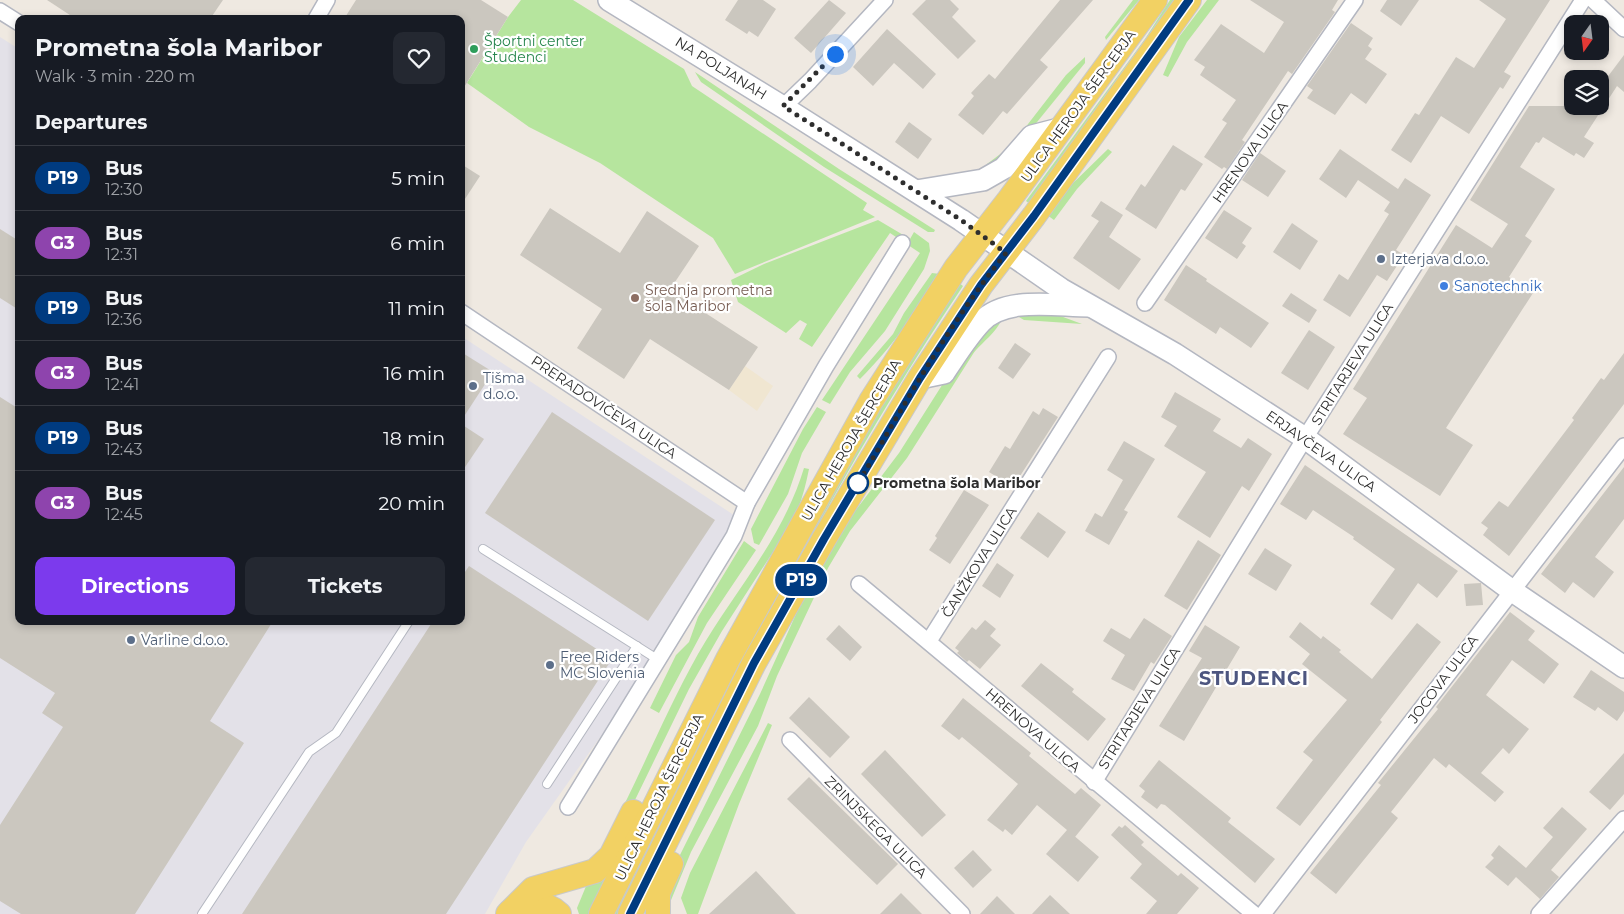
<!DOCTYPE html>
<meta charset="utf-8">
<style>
:root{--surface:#171b24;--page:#242831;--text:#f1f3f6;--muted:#9ea1a6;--line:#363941;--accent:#7c3aed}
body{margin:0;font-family:Montserrat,sans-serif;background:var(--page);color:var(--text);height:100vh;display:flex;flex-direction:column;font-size:19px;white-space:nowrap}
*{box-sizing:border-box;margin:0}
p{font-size:16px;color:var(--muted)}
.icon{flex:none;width:28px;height:28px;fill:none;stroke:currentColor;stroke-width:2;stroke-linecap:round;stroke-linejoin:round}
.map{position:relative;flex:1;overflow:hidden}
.drawer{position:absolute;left:15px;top:15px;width:450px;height:610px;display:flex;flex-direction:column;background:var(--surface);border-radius:10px;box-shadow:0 2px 8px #0003}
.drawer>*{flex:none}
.badge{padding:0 10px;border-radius:16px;font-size:18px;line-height:32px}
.needle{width:32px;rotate:194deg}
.fabs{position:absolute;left:1564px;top:15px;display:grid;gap:10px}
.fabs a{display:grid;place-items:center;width:45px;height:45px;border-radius:10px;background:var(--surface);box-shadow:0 2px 8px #0003;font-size:25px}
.you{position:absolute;width:25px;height:25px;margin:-12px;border:4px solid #fff;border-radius:50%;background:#1a73e8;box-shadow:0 0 0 8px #1a73e833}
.map>.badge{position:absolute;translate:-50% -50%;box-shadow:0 0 0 2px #fff}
h2{padding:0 20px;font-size:19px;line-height:45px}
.round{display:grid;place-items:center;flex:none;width:52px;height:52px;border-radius:10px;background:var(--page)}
.overview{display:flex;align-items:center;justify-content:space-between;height:85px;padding:0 20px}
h1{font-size:24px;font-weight:700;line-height:38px}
.cta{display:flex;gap:10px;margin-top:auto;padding:10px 20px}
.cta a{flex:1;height:58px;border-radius:10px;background:var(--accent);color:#fff;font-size:20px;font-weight:700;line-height:58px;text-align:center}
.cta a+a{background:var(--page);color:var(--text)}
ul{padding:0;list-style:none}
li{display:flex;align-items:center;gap:15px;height:65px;padding:0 20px;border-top:1px solid var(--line)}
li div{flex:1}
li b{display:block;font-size:19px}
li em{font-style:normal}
li .badge{min-width:55px;font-weight:700;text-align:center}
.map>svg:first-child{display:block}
.industrial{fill:#e3e1e8}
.education{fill:#f0e6d1}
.green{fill:#b6e59e}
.building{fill:#cbc7bf}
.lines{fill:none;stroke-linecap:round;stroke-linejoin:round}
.lane-casing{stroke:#b4b7c1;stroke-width:10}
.street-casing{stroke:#b4b7c1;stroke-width:18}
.secondary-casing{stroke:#b4b7c1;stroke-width:24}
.primary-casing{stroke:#c9c9c9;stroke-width:26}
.lane{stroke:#fff;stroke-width:8}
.street{stroke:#fff;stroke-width:15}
.secondary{stroke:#fff;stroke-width:21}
.primary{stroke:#f2d163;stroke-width:24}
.line-casing{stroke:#fff;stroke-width:11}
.line{stroke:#003b80;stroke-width:8}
.walk{stroke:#2e2e2e;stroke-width:5;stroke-dasharray:0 9}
.leisure-dot{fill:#2e9e5b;stroke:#fff;stroke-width:2}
.service-dot{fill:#5c6f8a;stroke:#fff;stroke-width:2}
.shop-dot{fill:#3f7fe0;stroke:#fff;stroke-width:2}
.education-dot{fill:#8d6e63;stroke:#fff;stroke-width:2}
.stop-dot{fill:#fff;stroke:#003b80;stroke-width:2.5}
.labels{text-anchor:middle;stroke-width:4.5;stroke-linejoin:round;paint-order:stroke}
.leisure-label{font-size:14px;fill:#27864d;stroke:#fff;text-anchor:start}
.street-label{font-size:14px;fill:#2e2e2e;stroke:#fff}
.service-label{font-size:14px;fill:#4e5e75;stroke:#fff;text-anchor:start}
.shop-label{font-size:14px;fill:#366cbe;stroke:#fff;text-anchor:start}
.education-label{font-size:14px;fill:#785e54;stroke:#fff;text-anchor:start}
.stop-label{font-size:14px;font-weight:bold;fill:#2e2e2e;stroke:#fff;text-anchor:start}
.district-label{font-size:19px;font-weight:bold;letter-spacing:1px;fill:#4d5680;stroke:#fff}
</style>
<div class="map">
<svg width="1624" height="914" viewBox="0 0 1624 914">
<rect width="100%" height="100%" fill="#efe9e1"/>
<polygon class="industrial" points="0,37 19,49 19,621 461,621 461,336 746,523 705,589 526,842 485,914 0,914"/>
<polygon class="education" points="745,366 773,386 757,411 729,390"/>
<g class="green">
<polygon points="521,0 573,0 684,69 692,86 867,203 863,210 875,217 735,274 713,238 600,163 529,127 467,83 508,17"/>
<polygon points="1133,0 1139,0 1106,40 1105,37"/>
<polygon points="1170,0 1176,0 1030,204 1026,201 1145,39"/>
<polygon points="1207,0 1219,0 1187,42 1168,77 1163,75 1179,37"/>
<polygon points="1085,57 1085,63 1033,127 990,170 987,164 1011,146 1066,75"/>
<polygon points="695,72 839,169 935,230 934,232 928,232 824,167 701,82"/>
<polygon points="1108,149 1112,152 1077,189 1054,220 1047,215 1063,193"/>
<polygon points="878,220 910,239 914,232 929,243 930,251 924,269 885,331 850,372 830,404 822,400 920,253 890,233 812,347 799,339 807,324 800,320 786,333 738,302 731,280 764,264"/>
<path d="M932,273L940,274C915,313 894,345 860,379L857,376L893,334L904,313Z"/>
<path d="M958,282L963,286C829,485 725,700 618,914H612L711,712L858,440Z"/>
<polygon points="1018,312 1055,314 1082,324 1024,320 1019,317"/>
<path d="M1001,320C998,331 980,344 973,354L907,458L850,531L828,568L777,676L758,726L691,852L669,905L666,900L678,859L760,694L811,581L843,527L899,453L963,352L984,328Z"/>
<polygon points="817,407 826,412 802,453 788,494 759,545 754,543 751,529 803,429"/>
<path d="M804,468L809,469C805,489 800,507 791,524L722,631L689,689L617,837L600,851C636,787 662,718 698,654C734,592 783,538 804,468Z"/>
<polygon points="744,541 756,550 707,623 659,713 650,708 676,655 689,642 698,617"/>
<polygon points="768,723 772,725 739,804 698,914 687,914 681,898 690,873"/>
<polygon points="612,870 591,914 579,914 577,908 589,879"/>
</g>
<g class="building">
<polygon points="47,0 223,0 210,19 76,19"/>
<polygon points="356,0 481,0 508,17 461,92 461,19 344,19"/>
<polygon points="738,0 763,0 776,9 758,37 749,31 747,34 725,20"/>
<polygon points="829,0 846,13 811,53 794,38"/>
<polygon points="926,0 950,0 959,9 952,17 976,41 958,59 912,14"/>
<polygon points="1060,0 1093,0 1040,60 1048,67 1007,114 1003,111 983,135 958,115 974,96 971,93 989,74 995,79"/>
<polygon points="1250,0 1338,0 1332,10 1335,12 1292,74 1288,71 1242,140 1245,142 1227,169 1224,167 1222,169 1204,157 1227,123 1222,120 1236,100 1200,75 1205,67 1194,60 1221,24 1264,53 1284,22"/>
<polygon points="1387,0 1419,0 1401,26 1380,11"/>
<polygon points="1479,0 1550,0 1504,72 1511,76 1503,89 1500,87 1469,134 1441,116 1411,163 1391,150 1415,113 1419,115 1456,57 1474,68 1506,19"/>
<polygon points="1351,23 1373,38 1368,46 1372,49 1365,59 1387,74 1366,104 1351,93 1335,115 1307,98 1313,90 1307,86"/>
<polygon points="887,29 936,74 923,89 894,63 873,86 853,67"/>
<polygon points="1624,55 1624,92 1617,86 1584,137 1594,143 1584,158 1576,153 1574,156 1543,137 1539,143 1536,142 1520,167 1555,189 1525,236 1532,241 1509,277 1533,293 1446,428 1473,445 1440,496 1343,434 1367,398 1353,389 1456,225 1492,248 1508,224 1470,200 1529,106 1569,106 1572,101 1572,106 1600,106 1600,87"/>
<polygon points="909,122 932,139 918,159 895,142"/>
<polygon points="1173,145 1203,164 1185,191 1181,189 1156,229 1125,209 1141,184 1145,187"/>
<polygon points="1340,149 1398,189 1405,178 1431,195 1396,250 1404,255 1387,281 1377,275 1350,317 1323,300 1339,274 1348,280 1389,214 1384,211 1390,202 1358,180 1346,198 1319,179"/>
<polygon points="1260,153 1286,171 1268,197 1242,180"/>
<polygon points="461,164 480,176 461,205"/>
<polygon points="1101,201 1123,215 1109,237 1141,259 1119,290 1073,258 1099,221 1091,216"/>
<polygon points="550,208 620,253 647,211 699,246 675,282 681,286 676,294 758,347 729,390 650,339 624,379 577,348 602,309 520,255"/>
<polygon points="1224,210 1252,228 1242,243 1246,246 1237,259 1205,238"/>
<polygon points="1292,223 1318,241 1300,270 1273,252"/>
<polygon points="0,229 19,241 19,310 0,298"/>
<polygon points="1186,265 1207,279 1206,281 1269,323 1251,348 1220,327 1216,334 1164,300"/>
<polygon points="1291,293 1317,310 1309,323 1282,306"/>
<polygon points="1309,330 1335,347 1308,390 1281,373"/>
<polygon points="1015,343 1031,354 1013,379 998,368"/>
<polygon points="461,352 493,372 461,421"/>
<polygon points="1624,353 1624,404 1509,556 1483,535 1488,528 1481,523 1499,501 1508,507 1574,420 1572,418 1601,378 1604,380"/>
<polygon points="1175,392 1221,419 1213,431 1241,448 1248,438 1272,454 1249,491 1242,486 1210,538 1177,517 1206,472 1164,446 1177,426 1161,417"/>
<polygon points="0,397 19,409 19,621 273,621 210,721 244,743 135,914 21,914 0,901 0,825 63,727 42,713 55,693 0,658"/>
<polygon points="1043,408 1058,417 1013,487 989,472 1005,446 1010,449 1033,411 1039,415"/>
<polygon points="552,412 715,520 648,621 485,513"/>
<polygon points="461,424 484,439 461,473"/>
<polygon points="1124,441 1155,459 1124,510 1128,512 1109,545 1085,531 1095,513 1102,517 1123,480 1107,470"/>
<polygon points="1305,465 1458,571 1437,598 1418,583 1392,620 1370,604 1395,569 1353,539 1354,537 1313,510 1306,520 1280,504"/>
<polygon points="1624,467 1624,519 1595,557 1614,572 1594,598 1573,582 1565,593 1541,574"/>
<polygon points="964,490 989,505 950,564 929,550 937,538 935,536"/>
<polygon points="1038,512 1066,532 1048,558 1020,538"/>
<polygon points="1198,540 1221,555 1187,610 1164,596"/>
<polygon points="1265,548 1292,565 1276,591 1248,574"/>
<polygon points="997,563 1014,575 1000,598 982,586"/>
<polygon points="469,566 612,659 446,914 242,914 433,621 461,621 461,578"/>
<polygon points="1481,583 1483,605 1466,606 1464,584"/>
<polygon points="1510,612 1535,631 1528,640 1559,664 1544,684 1512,660 1486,695 1529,729 1509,754 1503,748 1481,773 1504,792 1495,802 1449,764 1446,768 1434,758 1391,812 1398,818 1336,894 1310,873 1381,785 1378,783 1438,709 1436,707"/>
<polygon points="1144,618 1172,636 1154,664 1151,662 1134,691 1111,679 1125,655 1103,641 1111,628 1130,639"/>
<polygon points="985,620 996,629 990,636 1001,645 980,669 969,660 967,662 957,653 959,651 955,648 972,627 976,630"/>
<polygon points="1300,622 1321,639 1323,636 1341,650 1339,652 1372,679 1417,623 1441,642 1380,720 1382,722 1300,826 1276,808 1313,760 1303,752 1347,700 1302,664 1310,654 1289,637"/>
<polygon points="839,625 862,647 850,661 826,639"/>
<polygon points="1205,625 1240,647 1184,741 1159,726 1202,658 1189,651"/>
<polygon points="1041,663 1074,689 1072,692 1106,719 1088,741 1021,686"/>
<polygon points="1591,670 1624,692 1624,711 1617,721 1598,707 1595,711 1573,697"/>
<polygon points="809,697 850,737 830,758 789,718"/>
<polygon points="963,698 1031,753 1029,756 1075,794 1081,788 1101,805 1075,837 1072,834 1099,857 1078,882 1046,854 1067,830 1037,805 1012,835 1005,829 1003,832 987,820 1018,784 962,737 959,740 941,726"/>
<polygon points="885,750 946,815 922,837 861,774"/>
<polygon points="1624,753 1624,794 1610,810 1589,792"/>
<polygon points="1159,760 1231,818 1228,822 1275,859 1255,883 1165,805 1161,804 1157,809 1141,797 1145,791 1139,786"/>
<polygon points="809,777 898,864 877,885 787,799"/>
<polygon points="1562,807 1587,829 1551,870 1559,877 1540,899 1516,877 1508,886 1485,867 1494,858 1491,855 1499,845 1526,868 1553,837 1543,828"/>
<polygon points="1125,825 1144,842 1141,845 1178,876 1181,873 1199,888 1177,914 1146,914 1157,901 1130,878 1142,864 1111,835 1119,826 1122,828"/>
<polygon points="973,850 992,870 973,888 954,868"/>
<polygon points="756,871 796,914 709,914 734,891"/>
<polygon points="901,893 922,914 880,914"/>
<polygon points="1050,895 1070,914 1032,914"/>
<polygon points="997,896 1015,914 980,914"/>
</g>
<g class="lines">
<g class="lane-casing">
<g id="lane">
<polyline points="483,549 657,659"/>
<polyline points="547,784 637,646"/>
<polyline points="202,914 309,752 336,733 409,621"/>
</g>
</g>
<g class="street-casing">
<g id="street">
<polyline points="1593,0 1624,29"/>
<polyline points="0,11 19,23"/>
<polyline points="316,19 327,0"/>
<polyline points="783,107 810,81 885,0"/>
<polyline points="1145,303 1355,0"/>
<polyline points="461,312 747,503"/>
<polyline points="859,584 1254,914"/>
<polyline points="929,641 1108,357"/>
<polyline points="790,740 962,914"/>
<polyline points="1094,782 1305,438 1583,0"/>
<polyline points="568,807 734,536 747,503 826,366 902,243"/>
<polyline points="1263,914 1624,446"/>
<polyline points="1539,914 1624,819"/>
</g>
</g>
<g class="secondary-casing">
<g id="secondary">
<polyline points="609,0 783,107 961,220 1061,289 1175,354 1305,438 1511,590 1624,667"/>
<polyline points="916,191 983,180 1004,168 1032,136 1059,129"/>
<path d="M920,378L944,373C955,356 967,337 981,322C1006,296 1055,306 1089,306"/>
</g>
</g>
<g class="primary-casing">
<g id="primary">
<path d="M510,912C527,906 544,899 559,914"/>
<polyline points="508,914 533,889 595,871 611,856 633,812"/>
<polyline points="601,914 728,659 871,401 956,268 1009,200 1155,0"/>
<polyline points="630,914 754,663 824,539 920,378 981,285 1034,216 1189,0"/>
<polyline points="658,914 658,893 671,864"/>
</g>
</g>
<use href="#lane" class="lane"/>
<use href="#street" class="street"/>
<use href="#secondary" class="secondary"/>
<use href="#primary" class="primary"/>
</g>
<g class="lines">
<g class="line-casing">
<polyline id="line" points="630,914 754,663 824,539 920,378 981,285 1034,216 1189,0"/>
</g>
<use href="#line" class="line"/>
<path class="walk" d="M835,54L783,106L961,220L1006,253C948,325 903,407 856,487L858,483"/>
</g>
<circle class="leisure-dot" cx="474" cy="49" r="5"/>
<g class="service-dot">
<circle cx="1381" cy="259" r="5"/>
<circle cx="473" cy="386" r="5"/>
<circle cx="131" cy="640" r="5"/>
<circle cx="550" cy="665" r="5"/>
</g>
<circle class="shop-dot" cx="1444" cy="286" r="5"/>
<circle class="education-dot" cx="635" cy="298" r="5"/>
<circle class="stop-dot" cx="858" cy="483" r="10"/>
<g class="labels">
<g class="leisure-label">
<text x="484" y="46">Športni center<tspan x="484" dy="16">Studenci</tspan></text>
</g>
<g class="street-label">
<text transform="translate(721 68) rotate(32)" y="5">NA POLJANAH</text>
<text transform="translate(1078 106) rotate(-54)" y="5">ULICA HEROJA ŠERCERJA</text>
<text transform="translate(1250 152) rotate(-55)" y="5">HRENOVA ULICA</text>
<text transform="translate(1352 364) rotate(-58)" y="5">STRITARJEVA ULICA</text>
<text transform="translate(604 407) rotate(34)" y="5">PRERADOVIČEVA ULICA</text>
<text transform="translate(851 440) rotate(-60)" y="5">ULICA HEROJA ŠERCERJA</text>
<text transform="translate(1321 451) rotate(35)" y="5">ERJAVČEVA ULICA</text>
<text transform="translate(979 562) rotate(-58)" y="5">ČANŽKOVA ULICA</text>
<text transform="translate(1443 679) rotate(-53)" y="5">JOCOVA ULICA</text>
<text transform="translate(1139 708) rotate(-58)" y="5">STRITARJEVA ULICA</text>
<text transform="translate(1033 730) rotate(41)" y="5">HRENOVA ULICA</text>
<text transform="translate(659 797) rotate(-64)" y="5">ULICA HEROJA ŠERCERJA</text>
<text transform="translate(876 827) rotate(45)" y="5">ZRINJSKEGA ULICA</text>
</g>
<g class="service-label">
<text x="1391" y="264">Izterjava d.o.o.</text>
<text x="483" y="383">Tišma<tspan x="483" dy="16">d.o.o.</tspan></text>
<text x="141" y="645">Varline d.o.o.</text>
<text x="560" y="662">Free Riders<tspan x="560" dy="16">MC Slovenia</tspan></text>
</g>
<g class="shop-label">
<text x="1454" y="291">Sanotechnik</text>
</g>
<g class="education-label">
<text x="645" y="295">Srednja prometna<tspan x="645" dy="16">šola Maribor</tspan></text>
</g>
<g class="stop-label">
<text x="873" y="488">Prometna šola Maribor</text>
</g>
<g class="district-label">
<text x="1254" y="685">STUDENCI</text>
</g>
</g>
</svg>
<div class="fabs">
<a><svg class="needle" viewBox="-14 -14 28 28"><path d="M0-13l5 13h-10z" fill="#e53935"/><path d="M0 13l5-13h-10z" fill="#9ea1a6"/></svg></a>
<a><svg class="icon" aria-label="layers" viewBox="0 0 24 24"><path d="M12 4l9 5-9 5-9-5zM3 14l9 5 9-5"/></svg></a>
</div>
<div class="you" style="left:835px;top:54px"></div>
<b class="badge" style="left:801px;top:580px;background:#003b80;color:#fff">P19</b>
<section class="drawer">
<div class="overview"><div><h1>Prometna šola Maribor</h1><p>Walk · 3 min · 220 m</p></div><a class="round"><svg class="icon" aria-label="heart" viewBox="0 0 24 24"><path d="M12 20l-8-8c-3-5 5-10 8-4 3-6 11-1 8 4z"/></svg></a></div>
<h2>Departures</h2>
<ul>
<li><span class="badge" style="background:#003b80;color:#fff">P19</span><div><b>Bus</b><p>12:30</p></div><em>5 min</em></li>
<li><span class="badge" style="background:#8e44ad;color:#fff">G3</span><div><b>Bus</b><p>12:31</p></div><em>6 min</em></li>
<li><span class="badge" style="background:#003b80;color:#fff">P19</span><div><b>Bus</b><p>12:36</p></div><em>11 min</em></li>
<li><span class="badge" style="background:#8e44ad;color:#fff">G3</span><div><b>Bus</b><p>12:41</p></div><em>16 min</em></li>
<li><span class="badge" style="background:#003b80;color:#fff">P19</span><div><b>Bus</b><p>12:43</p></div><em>18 min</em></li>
<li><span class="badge" style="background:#8e44ad;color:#fff">G3</span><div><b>Bus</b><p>12:45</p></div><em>20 min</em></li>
</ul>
<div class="cta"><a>Directions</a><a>Tickets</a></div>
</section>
</div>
